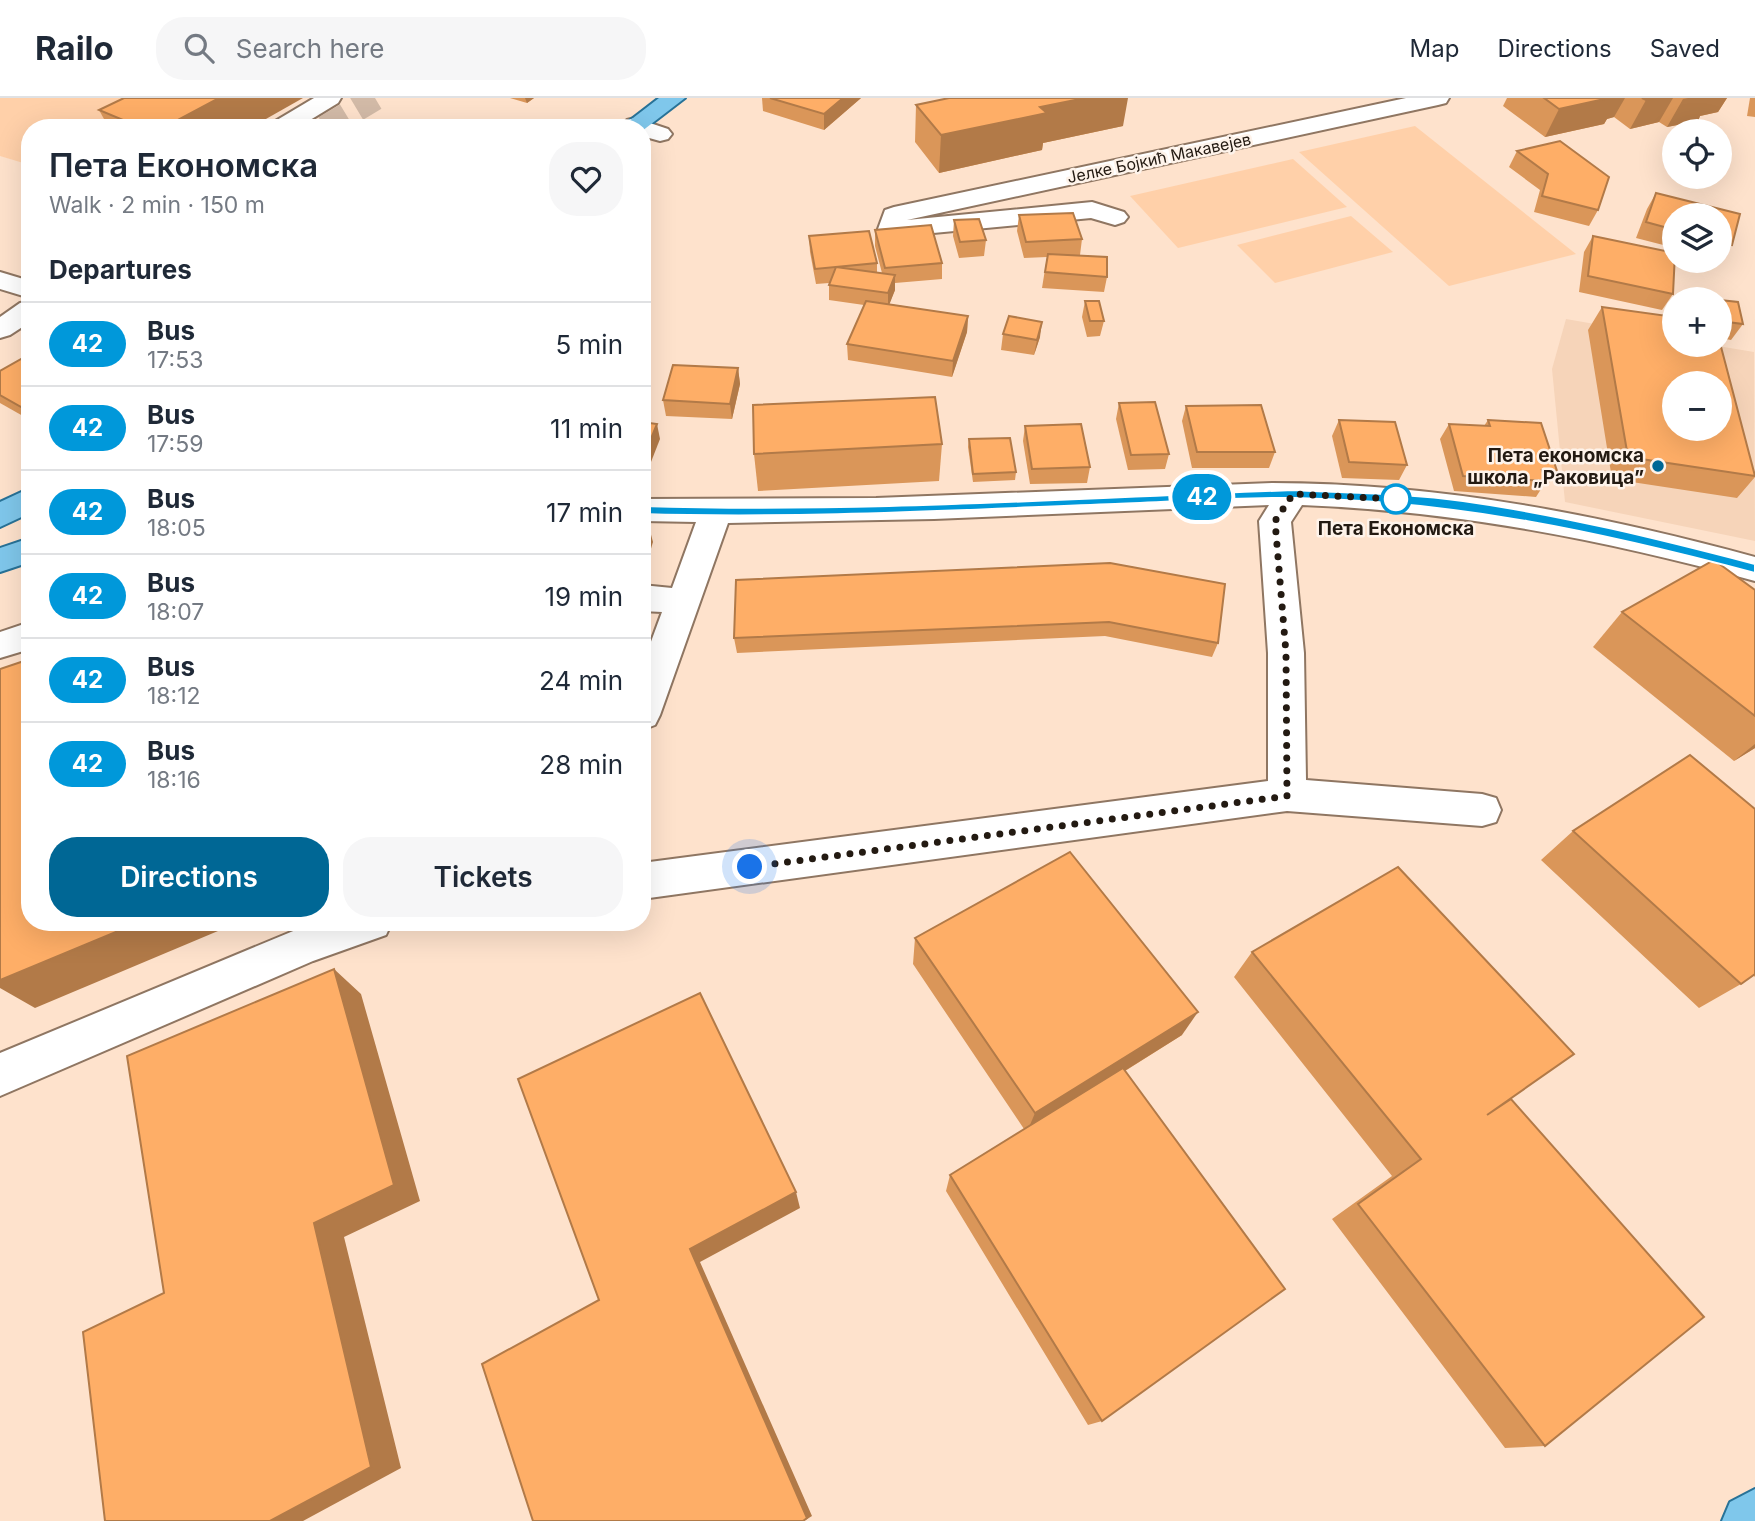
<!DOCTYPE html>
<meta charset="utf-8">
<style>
:root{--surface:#fff;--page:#f6f6f7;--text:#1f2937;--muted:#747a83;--line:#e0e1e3;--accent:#006795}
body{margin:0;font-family:Inter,sans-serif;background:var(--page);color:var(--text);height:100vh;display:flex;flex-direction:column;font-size:26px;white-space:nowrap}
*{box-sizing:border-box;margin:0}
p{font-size:23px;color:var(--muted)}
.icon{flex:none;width:38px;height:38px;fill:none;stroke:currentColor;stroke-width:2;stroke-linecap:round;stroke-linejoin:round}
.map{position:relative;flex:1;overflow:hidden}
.side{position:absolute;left:21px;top:21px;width:630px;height:812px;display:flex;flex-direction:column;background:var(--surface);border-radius:28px;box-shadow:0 7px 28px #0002}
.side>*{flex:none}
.badge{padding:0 14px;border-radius:23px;font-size:24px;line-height:46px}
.controls{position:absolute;left:1662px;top:21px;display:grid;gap:14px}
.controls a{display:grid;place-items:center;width:70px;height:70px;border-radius:50%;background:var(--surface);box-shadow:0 7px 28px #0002;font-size:35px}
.you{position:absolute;width:35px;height:35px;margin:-18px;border:5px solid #fff;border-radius:50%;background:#1a73e8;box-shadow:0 0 0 10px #1a73e833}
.map>.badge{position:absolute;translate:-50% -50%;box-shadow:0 0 0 4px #fff}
h2{padding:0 28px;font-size:26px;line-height:63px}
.round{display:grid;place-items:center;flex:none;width:74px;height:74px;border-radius:28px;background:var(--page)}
.headline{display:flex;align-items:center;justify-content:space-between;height:119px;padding:0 28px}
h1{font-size:33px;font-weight:600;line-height:52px}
.cta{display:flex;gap:14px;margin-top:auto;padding:14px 28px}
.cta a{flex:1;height:80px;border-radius:28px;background:var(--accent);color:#fff;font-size:28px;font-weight:600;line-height:80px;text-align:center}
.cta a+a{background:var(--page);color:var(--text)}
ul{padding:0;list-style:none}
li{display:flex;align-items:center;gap:21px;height:84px;padding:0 28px;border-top:2px solid var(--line)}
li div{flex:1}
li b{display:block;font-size:26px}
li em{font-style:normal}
li .badge{min-width:77px;font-weight:700;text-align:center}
header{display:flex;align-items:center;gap:42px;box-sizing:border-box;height:98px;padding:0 35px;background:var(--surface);border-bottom:2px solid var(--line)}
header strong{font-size:33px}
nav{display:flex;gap:38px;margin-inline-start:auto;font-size:24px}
.search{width:490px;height:63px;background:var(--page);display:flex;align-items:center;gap:18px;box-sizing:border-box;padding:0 24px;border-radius:28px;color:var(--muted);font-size:26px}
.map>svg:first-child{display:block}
.built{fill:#f6d4b9;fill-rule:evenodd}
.green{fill:#ffd0a9}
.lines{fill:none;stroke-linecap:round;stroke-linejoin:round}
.minor-tunnel{stroke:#d2baa7;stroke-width:25;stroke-dasharray:25 12;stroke-linecap:butt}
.minor-casing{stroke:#8f7662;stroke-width:4}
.major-casing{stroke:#287297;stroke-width:4}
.minor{fill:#fff;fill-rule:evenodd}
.major{fill:#7fc7eb;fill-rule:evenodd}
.wall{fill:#da9659}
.shaded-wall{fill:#b27a48}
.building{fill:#feae67;stroke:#b27a48;stroke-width:2;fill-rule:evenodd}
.line{fill:#0098da;stroke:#fff;stroke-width:2}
.walk{stroke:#231a12;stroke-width:7;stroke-dasharray:0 12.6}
.poi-dot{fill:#006795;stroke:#fef3ea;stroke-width:2.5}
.stop-dot{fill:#fff;stroke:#0098da;stroke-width:3.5}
.labels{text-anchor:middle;stroke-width:5;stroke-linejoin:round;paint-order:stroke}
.far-street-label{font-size:16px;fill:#231a12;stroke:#fef3ea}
.poi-label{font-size:19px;font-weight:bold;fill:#231a12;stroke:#fef3ea;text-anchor:end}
.stop-label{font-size:19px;font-weight:bold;fill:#231a12;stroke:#fef3ea}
</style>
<header>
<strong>Railo</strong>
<div class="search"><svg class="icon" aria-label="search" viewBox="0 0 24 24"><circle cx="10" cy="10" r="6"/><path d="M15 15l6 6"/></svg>Search here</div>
<nav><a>Map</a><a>Directions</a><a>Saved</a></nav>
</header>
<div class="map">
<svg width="1755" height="1423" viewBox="0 0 1755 1423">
<rect width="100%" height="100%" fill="#fee2cc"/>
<path class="built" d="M1566,221L1675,240V247H1712L1754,254L1755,443L1565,404L1552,271ZM1675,285H1720V331H1675Z"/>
<g class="green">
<polygon points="0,0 153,0 105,30 30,30 30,67 0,58"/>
<polygon points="1415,28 1576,156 1449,188 1299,54"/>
<polygon points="1293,61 1347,109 1178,150 1130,98"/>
<polygon points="1351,118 1393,154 1275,185 1237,147"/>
</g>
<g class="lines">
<polyline class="minor-tunnel" points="325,30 375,0"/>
<g class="minor-casing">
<g id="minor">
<polygon points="314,0 341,0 338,5 297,30 269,30 272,25"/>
<polygon points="1406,0 1449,0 1446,5 1438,7 907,122 1092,104 1124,114 1128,119 1124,124 1115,127 1091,120 891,139 882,136 878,131 885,112 894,109"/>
<polygon points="635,20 668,31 672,36 668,41 660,43 642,38 642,30 625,30 623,27 627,22"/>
<polygon points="0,174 30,183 30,200 0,191"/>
<polygon points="30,203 30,224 10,237 0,240 0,219 20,205"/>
<path d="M1272,385C1436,385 1597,416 1755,459V483C1606,442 1457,413 1302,407L1291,424L1304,555L1306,682L1482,696L1496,700L1501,712L1496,724L1482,728L1287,713L642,801V765L1268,683V555L1259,423L1269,407L934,421L728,425L660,617L655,627L642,632V568L662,514L642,513V487L672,490L696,424L642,423V401L876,400Z"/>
<polygon points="30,524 30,551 0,560 0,534"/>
<polygon points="315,824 392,824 386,837 313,863 0,998 0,955"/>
</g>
</g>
<g class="major-casing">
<g id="major">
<polygon points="659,0 685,0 642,33 642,30 620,30"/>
<polygon points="30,390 30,415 0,429 0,404"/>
<polygon points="30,440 30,464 0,474 0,450"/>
<polygon points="1755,1391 1755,1423 1722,1423 1730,1404"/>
</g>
</g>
<use href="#minor" class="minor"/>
<use href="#major" class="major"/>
</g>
<g class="wall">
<polygon points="510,0 534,0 527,5"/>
<polygon points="762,0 861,0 824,32 763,13"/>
<polygon points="1507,0 1727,0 1718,14 1700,18 1698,23 1667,29 1659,24 1630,31 1614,19 1607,21 1604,26 1545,39 1503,8"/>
<polygon points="1750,0 1755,0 1755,19 1747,18"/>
<polygon points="916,7 1123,28 1043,45 1042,52 939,75 915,44"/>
<polygon points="99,12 250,30 109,30"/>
<polygon points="1517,53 1598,112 1589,128 1534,114 1540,92 1509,69"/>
<polygon points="1656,95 1740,116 1732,147 1721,163 1720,117 1675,117 1675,150 1636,140 1647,111"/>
<polygon points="1019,117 1082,141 1080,157 1107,179 1104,194 1042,190 1047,159 1024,160 1017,133"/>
<polygon points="954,122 986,142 984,158 959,160 953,138"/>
<polygon points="875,132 942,165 942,181 895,185 895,192 889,206 968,218 967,234 952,279 848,262 847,246 864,207 829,202 829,185 816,186 810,154 809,138 877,165 877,174 882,175 875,148"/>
<polygon points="1593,138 1673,196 1662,212 1579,194 1584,154"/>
<polygon points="1720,202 1743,226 1731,242 1720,240"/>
<polygon points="1085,203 1104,223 1100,238 1087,239 1082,219"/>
<polygon points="1675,205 1675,247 1755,375 1755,379 1737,400 1612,381 1588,232 1602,209 1672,219 1671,212"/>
<polygon points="1003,236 1040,239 1034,257 1001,252"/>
<polygon points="30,256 30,322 0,305 0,273"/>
<polygon points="738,270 740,286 732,321 666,318 663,302"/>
<polygon points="1119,305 1169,356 1165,371 1128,372 1116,321"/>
<polygon points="1186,308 1275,354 1269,370 1192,370 1182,323"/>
<polygon points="1339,322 1407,367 1399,382 1342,380 1332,338"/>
<polygon points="1488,322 1557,373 1547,388 1543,388 1536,399 1454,393 1440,341 1449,326 1484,328"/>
<polygon points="1025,328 1090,369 1087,385 1030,386 1023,343"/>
<polygon points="969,341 1016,374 1015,382 973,384 968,349"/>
<polygon points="942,346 939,383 758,393 754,356"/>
<polygon points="1110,465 1218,545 1212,559 1105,538 737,555 734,540"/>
<polygon points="1755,492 1755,650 1734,663 1593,549 1622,514"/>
<polygon points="1755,711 1755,879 1753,877 1741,886 1699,910 1541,762 1573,733"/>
<polygon points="915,840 1182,937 1125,973 1102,1323 1088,1327 946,1093 950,1077 1024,1031 913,866"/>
<polygon points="1252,854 1499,1009 1545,1348 1505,1350 1332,1121 1392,1078 1234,879"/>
</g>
<g class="shaded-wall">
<polygon points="219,0 303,0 250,30 163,30"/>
<polygon points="525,0 534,0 527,5"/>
<polygon points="843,0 861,0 824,32 824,16"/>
<polygon points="1085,0 1128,0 1123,28 1043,45 1042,52 939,75 941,37 1040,9"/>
<polygon points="1609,0 1625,0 1614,19 1607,21 1604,26 1545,39 1559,11"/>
<polygon points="1656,0 1673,0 1659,24 1630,31 1646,2"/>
<polygon points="1688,0 1727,0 1718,14 1700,18 1698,23 1667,29 1683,1"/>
<polygon points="895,177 895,192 888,210 888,195"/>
<polygon points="968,218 967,234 952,279 953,263"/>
<polygon points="1042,224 1040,239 1034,257 1037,242"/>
<polygon points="738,270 740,286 732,321 730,306"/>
<polygon points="657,326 660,341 642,387 642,363"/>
<polygon points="649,429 653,444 642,480 642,452"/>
<polygon points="1755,646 1755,650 1734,663"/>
<polygon points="140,824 216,824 218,833 35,910 0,890 0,882"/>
<polygon points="334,871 361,896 420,1103 344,1139 401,1370 303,1423 270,1423"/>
<polygon points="1198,914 1182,937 1027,1034 1035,1015"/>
<polygon points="796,1094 800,1110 700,1164 812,1418 804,1423 803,1423 690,1151"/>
</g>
<g class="building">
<polygon points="124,0 219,0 163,30 142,30 99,12"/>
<polygon points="770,0 843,0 824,16"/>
<polygon points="949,0 1085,0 1040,9 1047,15 941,37 916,7"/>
<polygon points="1544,0 1609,0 1559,11"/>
<polygon points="1642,0 1656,0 1646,2"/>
<polygon points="1560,43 1609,79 1598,112 1542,98 1548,76 1517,53"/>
<polygon points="1656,95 1740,116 1732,147 1720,144 1720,117 1675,117 1675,132 1646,124"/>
<polygon points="1073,115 1082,141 1026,144 1019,117"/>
<polygon points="979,121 986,142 960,144 954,122"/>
<polygon points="931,127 942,165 885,170 875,132"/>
<polygon points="869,133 877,165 815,171 809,138"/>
<polygon points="1593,138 1675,155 1673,196 1588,178"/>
<polygon points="1048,156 1107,159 1107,179 1045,174"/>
<polygon points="836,169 895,177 888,195 829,187"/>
<polygon points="1681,196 1717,201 1682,201"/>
<polygon points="1720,202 1738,204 1743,226 1720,223"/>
<polygon points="866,203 968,218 953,263 847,246"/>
<polygon points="1085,203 1099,203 1104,223 1090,223"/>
<path d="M1602,209L1675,219V247H1720V245L1755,378L1628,359ZM1675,285H1720V331H1675Z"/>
<polygon points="1009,218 1042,224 1037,242 1003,236"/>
<polygon points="30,256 30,314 0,297 0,273"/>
<polygon points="673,267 738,270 730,306 663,302"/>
<polygon points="935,299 942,346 754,356 753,307"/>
<polygon points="1155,304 1169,356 1131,357 1119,305"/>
<polygon points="1261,307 1275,354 1197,354 1186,308"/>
<polygon points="1339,322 1395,324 1407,367 1349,364"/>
<polygon points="1488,322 1541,325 1557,373 1542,372 1546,383 1463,378 1449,326 1490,328"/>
<polygon points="642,324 657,326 642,363"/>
<polygon points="1081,326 1090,369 1032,371 1025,328"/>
<polygon points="1010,340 1016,374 973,376 969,341"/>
<polygon points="642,428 649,429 642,452"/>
<polygon points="1714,462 1755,492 1755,618 1622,514"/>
<polygon points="1110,465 1225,486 1218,545 1109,524 734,540 736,482"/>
<polygon points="30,561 30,824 140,824 0,882 0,571"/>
<polygon points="1690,657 1755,711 1755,876 1741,886 1573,733"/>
<polygon points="1070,754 1198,914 1035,1015 915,840"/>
<polygon points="1398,769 1574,956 1487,1017 1511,1001 1704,1219 1545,1348 1358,1106 1421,1061 1252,854"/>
<polygon points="334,871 394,1087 314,1125 371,1369 270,1423 105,1423 83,1234 164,1195 127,958"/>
<polygon points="700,895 796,1094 690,1151 807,1420 803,1423 533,1423 482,1266 599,1202 518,981"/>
<polygon points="1123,970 1285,1191 1102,1323 950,1077"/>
</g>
<path class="line" d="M1293,392C1350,395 1407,395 1463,403C1562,417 1659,441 1755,466V475C1601,434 1456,403 1295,400C1235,399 1175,404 1115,406C958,412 800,421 642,416L637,412L642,408C859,415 1076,400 1293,392Z"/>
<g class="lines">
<polyline class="walk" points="750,769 1287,698 1286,555 1275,423 1293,396 1396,401"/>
</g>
<circle class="poi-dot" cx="1658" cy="368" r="7"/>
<circle class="stop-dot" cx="1396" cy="401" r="14"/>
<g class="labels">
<g class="far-street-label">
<text transform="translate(1159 60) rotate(-12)" y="6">Јелке Бојкић Макавејев</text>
</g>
<g class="poi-label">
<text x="1644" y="364">Пета економска<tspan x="1644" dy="22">школа „Раковица”</tspan></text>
</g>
<g class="stop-label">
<text x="1396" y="437">Пета Економска</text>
</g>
</g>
</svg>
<div class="controls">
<a><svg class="icon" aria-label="locate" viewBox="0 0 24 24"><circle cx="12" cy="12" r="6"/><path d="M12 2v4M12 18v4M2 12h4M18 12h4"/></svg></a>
<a><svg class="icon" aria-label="layers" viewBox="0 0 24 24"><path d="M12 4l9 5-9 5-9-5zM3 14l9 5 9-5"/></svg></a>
<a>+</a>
<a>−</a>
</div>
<div class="you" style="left:750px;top:769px"></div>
<b class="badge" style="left:1202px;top:399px;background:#0098da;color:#fff">42</b>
<section class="side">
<div class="headline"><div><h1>Пета Економска</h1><p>Walk · 2 min · 150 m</p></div><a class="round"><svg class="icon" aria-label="heart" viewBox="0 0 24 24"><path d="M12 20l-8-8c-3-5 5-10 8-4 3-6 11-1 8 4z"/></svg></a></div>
<h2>Departures</h2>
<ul>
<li><span class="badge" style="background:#0098da;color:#fff">42</span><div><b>Bus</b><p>17:53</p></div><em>5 min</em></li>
<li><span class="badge" style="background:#0098da;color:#fff">42</span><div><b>Bus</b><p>17:59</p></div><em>11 min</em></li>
<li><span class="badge" style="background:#0098da;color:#fff">42</span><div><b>Bus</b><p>18:05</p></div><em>17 min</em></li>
<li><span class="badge" style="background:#0098da;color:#fff">42</span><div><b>Bus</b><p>18:07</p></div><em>19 min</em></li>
<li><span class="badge" style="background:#0098da;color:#fff">42</span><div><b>Bus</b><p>18:12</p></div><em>24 min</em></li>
<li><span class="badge" style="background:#0098da;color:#fff">42</span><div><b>Bus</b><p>18:16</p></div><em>28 min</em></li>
</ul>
<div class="cta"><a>Directions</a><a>Tickets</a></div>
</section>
</div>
